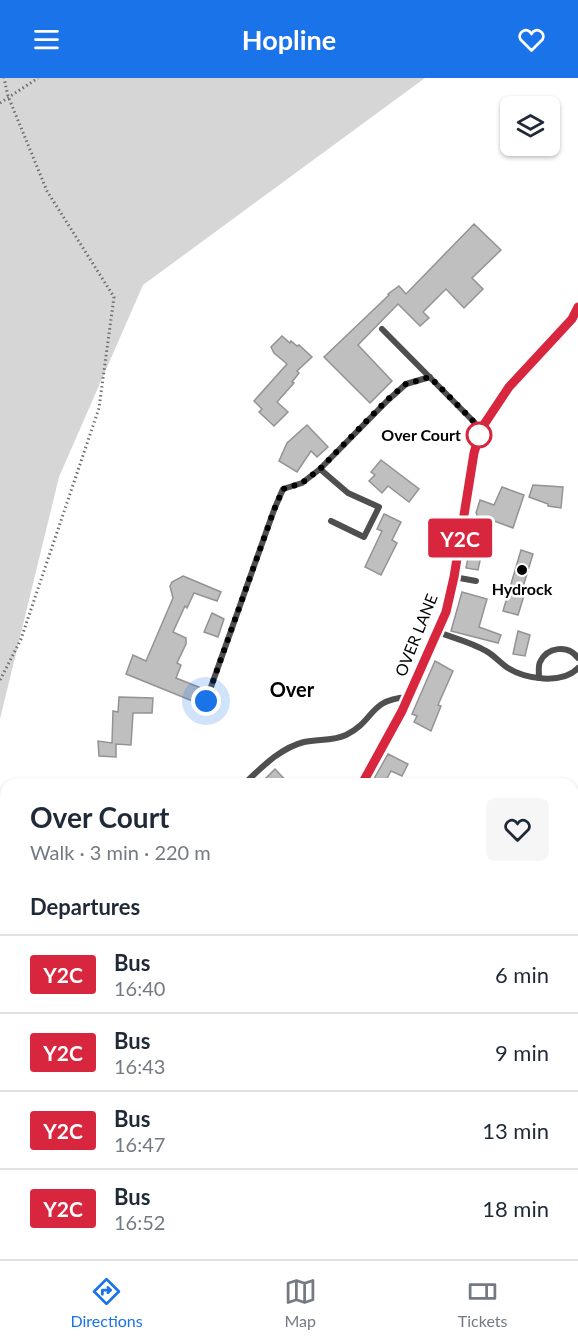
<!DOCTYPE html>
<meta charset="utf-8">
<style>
:root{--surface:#fff;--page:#f6f6f7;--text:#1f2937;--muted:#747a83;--line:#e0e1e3;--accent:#1a73e8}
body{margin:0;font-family:Lato,sans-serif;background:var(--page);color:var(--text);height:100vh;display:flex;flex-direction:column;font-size:22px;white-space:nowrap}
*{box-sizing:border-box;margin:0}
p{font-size:20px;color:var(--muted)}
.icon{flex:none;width:33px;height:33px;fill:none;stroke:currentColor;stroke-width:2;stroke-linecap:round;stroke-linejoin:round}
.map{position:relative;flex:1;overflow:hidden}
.details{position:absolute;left:0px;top:700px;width:579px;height:482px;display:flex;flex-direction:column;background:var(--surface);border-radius:18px 18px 0 0;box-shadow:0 2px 4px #0004}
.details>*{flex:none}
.badge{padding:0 12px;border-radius:4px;font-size:21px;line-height:39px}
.buttons{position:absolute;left:500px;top:18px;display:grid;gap:12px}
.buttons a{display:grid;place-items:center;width:60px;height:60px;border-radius:9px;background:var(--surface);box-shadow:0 2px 4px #0004;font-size:30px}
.you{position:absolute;width:30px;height:30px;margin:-15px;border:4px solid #fff;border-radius:50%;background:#1a73e8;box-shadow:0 0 0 9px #1a73e833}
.map>.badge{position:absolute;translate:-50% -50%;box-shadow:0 0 0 3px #fff}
h2{padding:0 30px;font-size:22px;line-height:54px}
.round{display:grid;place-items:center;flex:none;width:63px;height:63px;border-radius:9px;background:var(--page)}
.headline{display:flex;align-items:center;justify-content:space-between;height:102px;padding:0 30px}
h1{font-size:28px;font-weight:700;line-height:45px}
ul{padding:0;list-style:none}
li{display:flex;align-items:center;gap:18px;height:78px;padding:0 30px;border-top:2px solid var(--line)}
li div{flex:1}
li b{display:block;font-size:22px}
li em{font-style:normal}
li .badge{min-width:66px;font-weight:700;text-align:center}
header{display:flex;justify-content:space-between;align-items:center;height:78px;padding:0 30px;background:var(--accent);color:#fff;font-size:27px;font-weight:700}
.tab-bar{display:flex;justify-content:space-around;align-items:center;height:84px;border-top:2px solid var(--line);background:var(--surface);font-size:16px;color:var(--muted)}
.tab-bar a{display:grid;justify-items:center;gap:3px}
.tab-bar .on{color:var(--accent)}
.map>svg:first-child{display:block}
.green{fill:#d6d6d6}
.building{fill:#bfbfbf;stroke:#939393;stroke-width:1.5}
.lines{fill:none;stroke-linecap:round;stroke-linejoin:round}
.path{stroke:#717171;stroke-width:3;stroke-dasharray:1.5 3;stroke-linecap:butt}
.service{stroke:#4f4f4f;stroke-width:6}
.minor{stroke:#4f4f4f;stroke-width:12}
.tertiary{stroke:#4f4f4f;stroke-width:12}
.line-casing{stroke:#fff;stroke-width:14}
.line{stroke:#d7263d;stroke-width:9}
.walk{stroke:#000;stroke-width:6;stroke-dasharray:0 10.8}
.stop-dot{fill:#fff;stroke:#d7263d;stroke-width:3}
.poi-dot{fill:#000;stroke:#fff;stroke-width:2}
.labels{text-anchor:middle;stroke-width:5;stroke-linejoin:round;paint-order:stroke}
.stop-label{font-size:16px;font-weight:bold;fill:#000;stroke:#fff;text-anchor:end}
.poi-label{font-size:16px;font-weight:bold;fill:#000;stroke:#fff}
.street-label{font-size:16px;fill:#000;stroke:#fff}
.quarter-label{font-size:20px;font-weight:bold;fill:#000;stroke:#fff}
</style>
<header><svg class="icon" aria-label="menu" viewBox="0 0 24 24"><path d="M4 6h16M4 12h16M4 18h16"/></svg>Hopline<svg class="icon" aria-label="heart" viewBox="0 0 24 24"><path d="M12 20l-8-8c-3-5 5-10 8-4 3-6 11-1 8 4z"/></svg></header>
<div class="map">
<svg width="578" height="1181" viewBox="0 0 578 1181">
<rect width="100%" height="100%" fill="#fff"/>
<g class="green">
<polygon points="0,0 425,0 143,207 59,399 0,641"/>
<polygon points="6,1008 6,1176 235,1176 233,1181 0,1181 0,1013"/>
<polygon points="573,1134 578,1137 578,1181 406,1181 408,1176 573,1176"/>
</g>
<g class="building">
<polygon points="474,146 501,172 472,200 483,211 464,230 446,211 423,234 429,240 420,248 398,226 358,267 392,303 370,325 324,279 389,217 388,216 399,208 406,216"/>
<polygon points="282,258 290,265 291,263 297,268 299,267 312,279 297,293 299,295 292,304 294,305 277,324 288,334 274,348 259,334 262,331 254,323 287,286 274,275 271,269"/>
<polygon points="307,347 328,369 317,379 311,373 297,394 279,383 287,365"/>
<polygon points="381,382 419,411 409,424 388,408 382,415 369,403 375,397 371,394"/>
<polygon points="533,407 563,409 561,430 548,428 548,426 529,419"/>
<polygon points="502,409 524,417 513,450 489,441 478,492 466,490 477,436 476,435 480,422 494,427"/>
<polygon points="384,436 401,444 392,462 397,465 381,497 365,489 382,453 377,451"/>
<polygon points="521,472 533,476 523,509 526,511 518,537 503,533"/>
<polygon points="183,498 221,514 217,523 194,515 187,530 185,528 173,554 186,560 186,566 177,585 181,587 176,600 201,610 195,624 126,596 133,577 146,583 173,520 170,508 172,504"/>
<polygon points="462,514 487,521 479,549 501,557 498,565 451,553"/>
<polygon points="212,535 224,541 218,559 204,554"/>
<polygon points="518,553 530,557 525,578 513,576"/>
<polygon points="435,583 453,593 438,627 441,628 431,653 414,644 417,638 412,636"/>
<polygon points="119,619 153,620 152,635 133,635 131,667 116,666 116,679 99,678 98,663 112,665 113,633 118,634"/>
<polygon points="388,676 408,686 402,698 391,693 384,706 371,706"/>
<polygon points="275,691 289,706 260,706"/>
</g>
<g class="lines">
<g class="path">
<polyline points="0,25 38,0"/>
<polyline points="0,602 21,561 99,330 114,219 47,113 8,18 4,0"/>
<polyline points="0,1110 6,1114"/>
<polyline points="95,1176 102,1181"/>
</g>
<g class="service">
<polyline points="382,251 481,351"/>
<polyline points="320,391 348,415 379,429 364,459 331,443"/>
<polyline points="454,499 476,503"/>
<path d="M438,554C453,560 471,564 486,573C494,577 500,585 508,590C525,601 562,607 578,590"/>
<path d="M539,600C539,595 538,588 540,584C547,569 568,566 578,580"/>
<polyline points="206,623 274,432 283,411 302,405 320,391 387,323 406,306 430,299"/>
<path d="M244,706C261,690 280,670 304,664C318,661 334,663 346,657C375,643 368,622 407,619"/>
</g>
<polyline class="minor" points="573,1123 578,1126"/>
<g class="tertiary">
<polyline points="362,706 402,633 446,534 454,499 474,376 481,351 509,309 572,241 578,229"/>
<polyline points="0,986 6,980"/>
</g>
</g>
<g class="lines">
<g class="line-casing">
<polyline id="line" points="362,706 402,633 446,534 454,499 474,375 481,351 509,309 572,241 578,229"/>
</g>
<use href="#line" class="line"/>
<polyline class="walk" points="206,623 274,432 283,411 302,405 320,391 387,322 406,306 430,299 481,351 479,357"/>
</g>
<circle class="stop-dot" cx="479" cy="357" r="12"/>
<circle class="poi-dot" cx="522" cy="492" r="6"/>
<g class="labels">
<g class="stop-label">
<text x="461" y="363">Over Court</text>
</g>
<g class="poi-label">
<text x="522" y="517">Hydrock</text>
</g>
<g class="street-label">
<text transform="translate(416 557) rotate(-68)" y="6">OVER LANE</text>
</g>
<g class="quarter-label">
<text x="292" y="619">Over</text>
</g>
</g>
</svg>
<div class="buttons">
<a><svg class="icon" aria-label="layers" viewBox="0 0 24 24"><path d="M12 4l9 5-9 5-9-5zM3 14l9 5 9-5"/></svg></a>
</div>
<div class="you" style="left:206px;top:623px"></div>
<b class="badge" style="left:460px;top:460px;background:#d7263d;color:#fff">Y2C</b>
<section class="details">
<div class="headline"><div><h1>Over Court</h1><p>Walk · 3 min · 220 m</p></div><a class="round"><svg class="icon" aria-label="heart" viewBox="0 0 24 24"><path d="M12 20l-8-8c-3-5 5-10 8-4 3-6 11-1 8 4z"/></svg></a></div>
<h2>Departures</h2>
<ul>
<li><span class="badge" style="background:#d7263d;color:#fff">Y2C</span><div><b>Bus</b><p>16:40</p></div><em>6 min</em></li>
<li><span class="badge" style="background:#d7263d;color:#fff">Y2C</span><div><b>Bus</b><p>16:43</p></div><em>9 min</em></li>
<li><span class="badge" style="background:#d7263d;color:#fff">Y2C</span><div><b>Bus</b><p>16:47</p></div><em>13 min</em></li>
<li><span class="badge" style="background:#d7263d;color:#fff">Y2C</span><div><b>Bus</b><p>16:52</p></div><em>18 min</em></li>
</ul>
</section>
</div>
<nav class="tab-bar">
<a class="on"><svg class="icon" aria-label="directions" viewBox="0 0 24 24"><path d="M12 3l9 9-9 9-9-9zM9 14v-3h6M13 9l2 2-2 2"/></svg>Directions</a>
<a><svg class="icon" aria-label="map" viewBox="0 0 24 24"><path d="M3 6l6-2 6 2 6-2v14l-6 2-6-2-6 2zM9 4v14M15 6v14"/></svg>Map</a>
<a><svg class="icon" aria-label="tickets" viewBox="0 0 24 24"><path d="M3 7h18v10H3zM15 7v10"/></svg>Tickets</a>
</nav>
